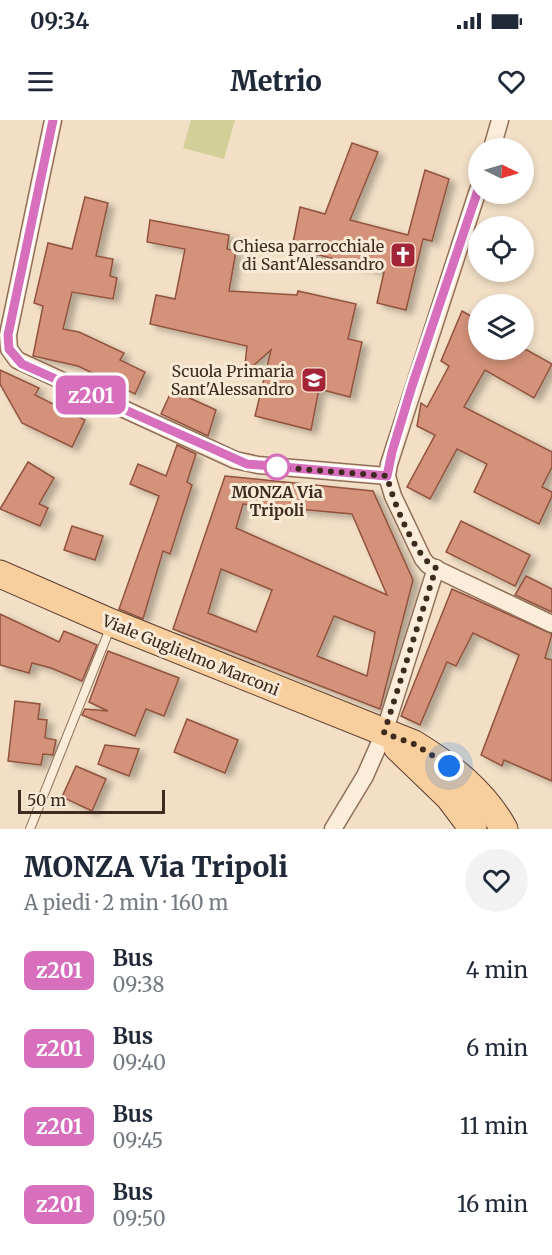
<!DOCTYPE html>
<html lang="it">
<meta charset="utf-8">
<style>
:root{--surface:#fff;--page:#f2f2f3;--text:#1f2937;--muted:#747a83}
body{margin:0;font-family:Merriweather,serif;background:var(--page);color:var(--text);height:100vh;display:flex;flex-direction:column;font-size:22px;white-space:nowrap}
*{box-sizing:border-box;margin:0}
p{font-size:20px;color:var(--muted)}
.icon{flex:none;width:33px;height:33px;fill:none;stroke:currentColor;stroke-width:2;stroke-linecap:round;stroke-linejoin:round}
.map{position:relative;height:709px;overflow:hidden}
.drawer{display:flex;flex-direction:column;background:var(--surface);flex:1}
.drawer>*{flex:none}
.badge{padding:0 12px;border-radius:9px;font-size:21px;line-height:39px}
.needle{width:39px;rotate:95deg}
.buttons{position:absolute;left:468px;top:18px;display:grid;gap:12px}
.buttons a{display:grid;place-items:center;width:66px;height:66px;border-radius:50%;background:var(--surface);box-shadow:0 3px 9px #0003;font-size:30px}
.scale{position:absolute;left:18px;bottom:15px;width:147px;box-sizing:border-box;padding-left:6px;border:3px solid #3e2a1e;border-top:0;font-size:16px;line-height:21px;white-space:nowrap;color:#3e2a1e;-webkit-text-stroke:4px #f9ead6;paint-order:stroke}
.you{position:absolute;width:30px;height:30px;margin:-15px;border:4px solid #fff;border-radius:50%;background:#1a73e8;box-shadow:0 0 0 9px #1a73e833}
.map>.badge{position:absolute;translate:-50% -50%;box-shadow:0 0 0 3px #fff}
.round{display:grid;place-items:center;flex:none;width:63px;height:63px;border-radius:32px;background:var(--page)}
.head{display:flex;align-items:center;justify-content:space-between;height:102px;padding:0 24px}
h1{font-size:28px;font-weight:800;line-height:45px}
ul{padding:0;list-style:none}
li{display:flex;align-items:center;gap:18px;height:78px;padding:0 24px}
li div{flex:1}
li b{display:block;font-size:22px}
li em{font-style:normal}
li .badge{min-width:66px;font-weight:700;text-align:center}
.status{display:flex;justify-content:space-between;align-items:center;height:42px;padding:0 30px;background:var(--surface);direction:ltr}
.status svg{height:16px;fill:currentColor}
header{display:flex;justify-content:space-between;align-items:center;height:78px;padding:0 24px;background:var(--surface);font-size:27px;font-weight:800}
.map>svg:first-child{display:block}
.green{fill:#d2d098}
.building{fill:#d39279;stroke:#91533d;stroke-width:1.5;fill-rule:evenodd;filter:url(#shadow)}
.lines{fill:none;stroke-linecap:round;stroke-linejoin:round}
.service-casing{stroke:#906f59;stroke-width:10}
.minor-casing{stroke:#906f59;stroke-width:19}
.primary-casing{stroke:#5d3d2e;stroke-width:29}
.service{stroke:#fcedda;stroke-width:8}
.minor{stroke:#fcedda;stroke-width:16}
.primary{stroke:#f7ce9c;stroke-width:27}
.line-casing{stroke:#fff;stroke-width:14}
.line{stroke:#d86fbc;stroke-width:9}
.walk{stroke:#3e2a1e;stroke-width:6;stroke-dasharray:0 10.8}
.stop-dot{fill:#fff;stroke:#d86fbc;stroke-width:3}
.labels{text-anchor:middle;stroke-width:6;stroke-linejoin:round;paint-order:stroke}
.poi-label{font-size:16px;fill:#3e2a1e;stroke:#f9ead6;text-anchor:end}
.stop-label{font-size:16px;font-weight:bold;fill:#3e2a1e;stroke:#f9ead6}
.street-label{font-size:16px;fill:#3e2a1e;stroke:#f9ead6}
</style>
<div class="status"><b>09:34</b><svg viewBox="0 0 49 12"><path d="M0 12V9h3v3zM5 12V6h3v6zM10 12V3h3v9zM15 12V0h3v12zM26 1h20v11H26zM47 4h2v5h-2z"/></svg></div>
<header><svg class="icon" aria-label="menu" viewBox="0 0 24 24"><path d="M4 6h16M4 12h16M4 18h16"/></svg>Metrio<svg class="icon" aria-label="heart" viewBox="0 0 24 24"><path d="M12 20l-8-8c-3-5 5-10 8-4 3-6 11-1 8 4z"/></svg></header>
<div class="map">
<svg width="552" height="709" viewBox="0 0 552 709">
<defs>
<filter id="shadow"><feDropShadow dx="6" dy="4" stdDeviation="3" flood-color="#0004"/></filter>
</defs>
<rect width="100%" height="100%" fill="#f2dfc6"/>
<polygon class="green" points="191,0 235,0 224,39 183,28"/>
<g class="building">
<polygon points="352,23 378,32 350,100 408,115 425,50 449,59 432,121 423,119 406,190 377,183 384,152 292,128 300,87 325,94"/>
<polygon points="85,77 108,83 96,136 113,139 110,156 117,158 113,179 72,172 63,209 79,212 124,233 120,240 145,252 135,274 78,246 33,236 43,186 34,183 48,123 72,129"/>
<polygon points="150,100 229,115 227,129 236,131 229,171 297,175 298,171 356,184 348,219 362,222 350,277 319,269 311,310 255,296 271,230 244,254 247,226 150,204 156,175 175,179 185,129 147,122"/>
<polygon points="462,191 478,200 478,230 527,230 552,244 534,278 485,250 464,287 552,332 552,347 542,367 552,372 552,376 539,404 474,372 487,344 457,329 430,379 407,367 435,315 417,306 421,283 427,287 449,246 441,241"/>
<polygon points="0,250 39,268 35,275 85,300 72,327 22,303 0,264"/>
<polygon points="172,270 216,290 208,316 161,294"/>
<polygon points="177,325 196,334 187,362 192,365 170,434 163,431 143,499 119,489 159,376 130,364 138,344 166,356"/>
<polygon points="28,342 54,358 39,384 48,388 40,406 0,389"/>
<path d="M225,356L373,371L413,460L380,589L173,509ZM243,384L352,394L387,475L236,408ZM221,449L272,470L256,512L208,493ZM334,496L375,512L367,556L317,536Z"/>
<polygon points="461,401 530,435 515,466 446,432"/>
<polygon points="72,406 103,416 95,440 64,430"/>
<polygon points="526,456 552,469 552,492 515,475"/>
<polygon points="452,469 552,514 545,538 552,540 552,661 504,640 502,646 481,635 519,535 473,513 456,546 447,542 420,605 401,596"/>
<polygon points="0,494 59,522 64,511 97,525 82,561 51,548 32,543 29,553 0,545"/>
<polygon points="108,531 179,558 164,596 146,589 135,616 82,595 85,589 108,591 89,582"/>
<polygon points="15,581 40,584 38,599 47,600 45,618 56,620 53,635 43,634 41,645 8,641"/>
<polygon points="187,599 238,620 225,653 174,632"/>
<polygon points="105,625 139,629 129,656 98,644"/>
<polygon points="76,646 106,659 92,691 62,677"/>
</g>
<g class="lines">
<g class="service-casing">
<polyline id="service" points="30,709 111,506"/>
</g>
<g class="minor-casing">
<g id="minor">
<polyline points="53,0 8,215 9,229 17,240 235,340 258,345 387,356"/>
<polyline points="492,28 500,0"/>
<polyline points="478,70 389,344 387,356 393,376 423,439 428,445 552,504"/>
<polyline points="333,709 365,656 384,613 436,448"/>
</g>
</g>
<g class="primary-casing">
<g id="primary">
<path d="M0,454L112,503L414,624C450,646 483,671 504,709"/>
<polyline points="397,627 449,677 473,709"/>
</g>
</g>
<use href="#service" class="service"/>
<use href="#minor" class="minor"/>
<use href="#primary" class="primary"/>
</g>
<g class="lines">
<g class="line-casing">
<polyline id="line" points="53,0 8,215 9,229 22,244 247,344 387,356 392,332 412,266 478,70"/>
</g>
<use href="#line" class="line"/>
<path class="walk" d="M277,347L387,356C392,379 415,438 436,448L384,613L414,624L449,646"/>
</g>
<defs>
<g id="church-square" transform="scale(1.35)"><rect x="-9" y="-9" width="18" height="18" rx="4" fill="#a42437" stroke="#f9ead6"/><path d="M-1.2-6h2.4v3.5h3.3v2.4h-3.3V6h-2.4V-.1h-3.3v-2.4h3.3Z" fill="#fff"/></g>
<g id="school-square" transform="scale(1.35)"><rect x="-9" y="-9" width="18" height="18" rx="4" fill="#a42437" stroke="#f9ead6"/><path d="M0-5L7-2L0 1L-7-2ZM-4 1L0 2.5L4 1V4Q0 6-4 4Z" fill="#fff"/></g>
</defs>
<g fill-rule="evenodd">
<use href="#church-square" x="403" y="135"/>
<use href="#school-square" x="314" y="260"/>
</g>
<circle class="stop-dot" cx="277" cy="347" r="12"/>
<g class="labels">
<g class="poi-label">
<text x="384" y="132">Chiesa parrocchiale<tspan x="384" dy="18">di Sant'Alessandro</tspan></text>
<text x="294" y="257">Scuola Primaria<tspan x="294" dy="18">Sant'Alessandro</tspan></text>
</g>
<g class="stop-label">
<text x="277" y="378">MONZA Via<tspan x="277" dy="18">Tripoli</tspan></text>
</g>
<g class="street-label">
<text transform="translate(191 535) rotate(22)" y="6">Viale Guglielmo Marconi</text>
</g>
</g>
</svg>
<div class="buttons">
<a><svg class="needle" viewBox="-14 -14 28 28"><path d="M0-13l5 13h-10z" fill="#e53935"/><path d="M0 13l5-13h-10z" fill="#747a83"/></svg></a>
<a><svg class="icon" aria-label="locate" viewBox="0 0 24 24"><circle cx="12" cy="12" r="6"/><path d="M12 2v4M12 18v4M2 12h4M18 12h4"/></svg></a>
<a><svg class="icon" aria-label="layers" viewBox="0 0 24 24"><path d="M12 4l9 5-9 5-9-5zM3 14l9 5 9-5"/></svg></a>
</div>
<div class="scale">50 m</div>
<div class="you" style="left:449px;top:646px"></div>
<b class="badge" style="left:91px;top:275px;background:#d86fbc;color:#fff">z201</b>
</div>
<section class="drawer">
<div class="head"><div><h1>MONZA Via Tripoli</h1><p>A piedi · 2 min · 160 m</p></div><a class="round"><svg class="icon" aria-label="heart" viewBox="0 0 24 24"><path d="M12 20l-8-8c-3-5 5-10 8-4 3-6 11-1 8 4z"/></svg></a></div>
<ul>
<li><span class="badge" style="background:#d86fbc;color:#fff">z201</span><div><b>Bus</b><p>09:38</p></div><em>4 min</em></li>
<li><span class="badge" style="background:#d86fbc;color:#fff">z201</span><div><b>Bus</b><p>09:40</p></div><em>6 min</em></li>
<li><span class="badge" style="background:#d86fbc;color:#fff">z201</span><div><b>Bus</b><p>09:45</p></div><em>11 min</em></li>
<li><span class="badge" style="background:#d86fbc;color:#fff">z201</span><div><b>Bus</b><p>09:50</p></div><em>16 min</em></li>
</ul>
</section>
